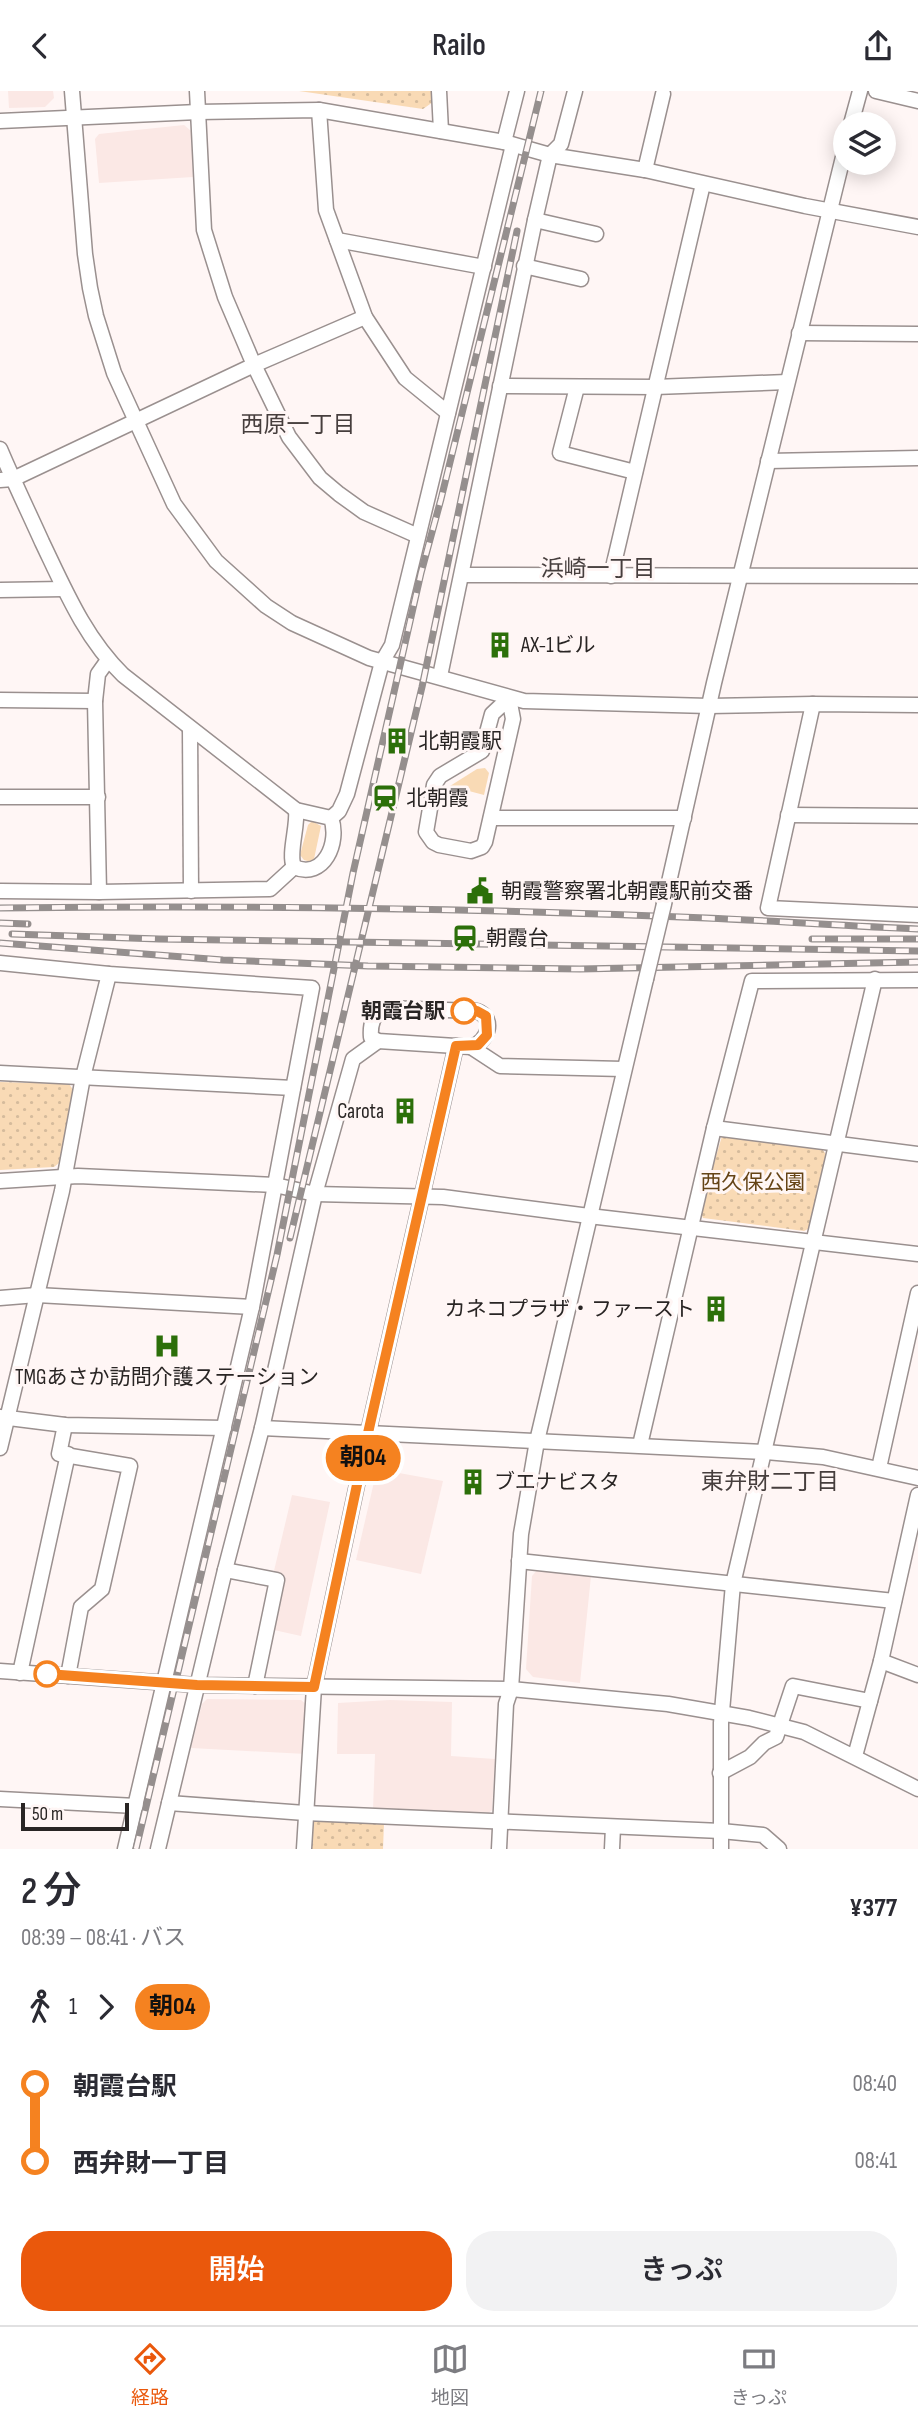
<!DOCTYPE html>
<html lang="ja">
<meta charset="utf-8">
<style>
:root{--surface:#fff;--page:#f2f2f3;--text:#2b2b33;--muted:#7c7c81;--line:#e1e1e2;--accent:#ea580c}
body{margin:0;font-family:"Sofia Sans Condensed","Noto Sans JP",sans-serif;background:var(--page);color:var(--text);height:100vh;display:flex;flex-direction:column;font-size:26px;white-space:nowrap}
*{box-sizing:border-box;margin:0}
p{font-size:23px;color:var(--muted)}
.icon{flex:none;width:38px;height:38px;fill:none;stroke:currentColor;stroke-width:2;stroke-linecap:round;stroke-linejoin:round}
.map{position:relative;height:1758px;overflow:hidden}
.drawer{display:flex;flex-direction:column;background:var(--surface);flex:1}
.drawer>*{flex:none}
.badge{padding:0 14px;border-radius:23px;font-size:24px;line-height:46px}
.buttons{position:absolute;left:833px;top:21px;display:grid;gap:14px}
.buttons a{display:grid;place-items:center;width:63px;height:63px;border-radius:50%;background:var(--surface);box-shadow:0 4px 18px #0003;font-size:35px}
.scale{position:absolute;left:21px;bottom:18px;width:108px;box-sizing:border-box;padding-left:7px;border:4px solid #292524;border-top:0;font-size:19px;line-height:24px;white-space:nowrap;color:#292524;-webkit-text-stroke:5px #fff6f5;paint-order:stroke}
.map>.badge{position:absolute;translate:-50% -50%;box-shadow:0 0 0 4px #fff}
.legs{display:flex;align-items:center;gap:10px;height:77px;padding:0 21px;font-size:23px}
.legs p{margin-inline-start:auto}
.head{display:flex;align-items:center;justify-content:space-between;height:119px;padding:0 21px}
h1{font-size:38px;font-weight:600;line-height:52px}
.button{display:flex;gap:14px;margin-top:auto;padding:14px 21px}
.button a{flex:1;height:80px;border-radius:28px;background:var(--accent);color:#fff;font-size:28px;font-weight:600;line-height:80px;text-align:center}
.button a+a{background:var(--page);color:var(--text)}
ul{padding:0 21px;list-style:none}
li{display:flex;align-items:center;gap:24px;height:77px;font-size:26px}
li i{display:grid;place-items:center;width:10px;height:100%;margin:0 9px;background:currentColor}
li i::after{content:'';width:18px;height:18px;margin:-9px;border:5px solid;border-radius:50%;background:var(--surface)}
li p{margin-inline-start:auto}
li:first-child i{background:linear-gradient(#0000 50%,currentColor 0)}
li:last-child i{background:linear-gradient(currentColor 50%,#0000 0)}
header{display:flex;justify-content:space-between;align-items:center;height:91px;padding:0 21px;background:var(--surface);font-size:32px;font-weight:600}
.dock{display:flex;justify-content:space-around;align-items:center;height:98px;border-top:2px solid var(--line);background:var(--surface);font-size:19px;color:var(--muted)}
.dock a{display:grid;justify-items:center;gap:4px}
.dock .selected{color:var(--accent)}
.map>svg:first-child{display:block}
.built{fill:#fbe8e5}
.grass{fill:#f9dab5}
.park{fill:url(#park-dots)}
.lines{fill:none;stroke-linecap:round;stroke-linejoin:round}
.minor-casing{stroke:#9a908f;stroke-width:17}
.minor{stroke:#fff;stroke-width:14}
.rail-casing{stroke:#958f8e;stroke-width:7}
.rail{stroke:#fff6f5;stroke-width:4.5;stroke-dasharray:13;stroke-linecap:butt}
.minor-bridge-casing{stroke:#9a908f;stroke-width:17;stroke-linecap:butt}
.minor-bridge{stroke:#fff;stroke-width:14}
.line-1-casing{stroke:#fff;stroke-width:16}
.line-1{stroke:#f58220;stroke-width:10}
.stop-1-dot{fill:#fff;stroke:#f58220;stroke-width:3.5}
.labels{text-anchor:middle;stroke-width:6;stroke-linejoin:round;paint-order:stroke}
.poi-label{font-size:21px;fill:#292524;stroke:#fff6f5;text-anchor:start}
.stop-label{font-size:21px;font-weight:bold;fill:#292524;stroke:#fff6f5;text-anchor:end}
.park-label{font-size:21px;fill:#654416;stroke:#fff6f5}
.neighbourhood-label{font-size:23px;fill:#463e3d;stroke:#fff6f5}
</style>
<header><svg class="icon" aria-label="back" viewBox="0 0 24 24"><path d="M15 5l-7 7 7 7"/></svg>Railo<svg class="icon" aria-label="share" viewBox="0 0 24 24"><path d="M12 15V3M7 8l5-5 5 5M5 13v7h14v-7"/></svg></header>
<div class="map">
<svg width="918" height="1758" viewBox="0 0 918 1758">
<defs>
<pattern id="park-dots" width="8" height="8" patternUnits="userSpaceOnUse" patternTransform="scale(1.75)"><rect width="8" height="8" fill="#f9dab5"/><path d="M2 2h.1M6 6h.1" fill="none" stroke="#d5bb9c" stroke-width="1.8" stroke-linecap="round"/></pattern>
</defs>
<rect width="100%" height="100%" fill="#fff6f5"/>
<g class="built">
<polygon points="8,0 53,0 54,7 45,16 9,17"/>
<polygon points="184,34 191,40 193,86 99,92 95,48 99,43"/>
<polygon points="377,1378 443,1390 421,1483 356,1469"/>
<polygon points="292,1404 330,1411 301,1545 274,1539 282,1486 273,1484"/>
<polygon points="539,1477 591,1485 580,1592 533,1586 526,1578 532,1485"/>
<polygon points="207,1608 301,1609 307,1614 306,1663 191,1657 202,1613"/>
<polygon points="390,1609 452,1611 451,1665 495,1668 492,1719 486,1724 373,1719 375,1663 337,1663 338,1612"/>
</g>
<g class="grass">
<polygon points="485,677 489,682 484,704 450,695 477,678"/>
<polygon points="312,730 321,735 314,768 311,771 304,769 300,764 308,734"/>
</g>
<g class="park">
<polygon points="299,0 433,0 433,11 423,18"/>
<polygon points="0,991 69,993 74,1000 59,1072 54,1076 0,1079"/>
<polygon points="722,1045 822,1058 828,1066 812,1136 804,1140 703,1127 700,1120"/>
<polygon points="309,1728 384,1732 383,1758 308,1758"/>
</g>
<g class="lines">
<g class="minor-casing">
<g id="minor">
<polyline points="72,0 85,163 90,197 96,225 114,282 174,413 216,470 266,515 292,532 369,567 524,610 709,615 813,613 918,614"/>
<polyline points="197,0 204,139 225,206 254,274 289,346 320,387 339,403 364,421 418,445"/>
<polyline points="439,0 441,40"/>
<polyline points="876,0 918,10"/>
<polyline points="319,19 326,119 365,226 405,287 448,322"/>
<polyline points="0,30 198,21 319,19 504,51 550,64 645,79 805,115 918,136"/>
<polyline points="851,33 860,0"/>
<polyline points="504,51 517,0"/>
<polyline points="645,79 663,3"/>
<polyline points="535,129 596,143"/>
<polyline points="337,149 484,176"/>
<polyline points="524,175 581,188"/>
<polyline points="799,242 918,243"/>
<polyline points="500,295 655,296 787,291"/>
<polyline points="577,296 560,362 635,381"/>
<path d="M0,358C13,389 28,420 42,451C65,499 85,547 123,584L296,719L331,727C340,751 324,789 294,776"/>
<polyline points="768,370 918,367"/>
<polyline points="0,389 13,388 254,274 365,226"/>
<polyline points="462,484 918,485"/>
<polyline points="611,485 703,93"/>
<polyline points="0,499 64,498"/>
<polyline points="440,585 535,129 550,64 561,53 575,0"/>
<polygon points="509,607 513,628 485,751 482,756 471,760 439,754 433,751 426,741 434,694 440,685 482,660 492,623"/>
<polyline points="0,609 95,610"/>
<polyline points="813,613 768,817 918,824"/>
<polyline points="190,637 191,800"/>
<polyline points="0,706 98,706"/>
<polyline points="788,724 918,725"/>
<polyline points="331,727 339,720 347,703 382,571 392,554 513,54"/>
<polyline points="491,727 684,727"/>
<path d="M294,776C288,763 298,736 296,719"/>
<polyline points="0,800 99,801 270,798 294,776"/>
<polyline points="99,801 95,610 98,583 108,569"/>
<polyline points="664,813 714,592 845,58"/>
<polyline points="0,872 109,883 312,897 252,1216 125,1758"/>
<path d="M384,917L477,920C496,927 488,951 471,956L378,950L371,946C370,934 373,923 384,917Z"/>
<polyline points="471,956 500,975 623,978"/>
<polyline points="0,982 293,997"/>
<polyline points="714,1037 918,1063"/>
<polyline points="0,1090 78,1085 275,1094 315,1103 443,1106 589,1125 918,1163"/>
<polyline points="0,1207 37,1204 252,1216"/>
<polyline points="0,1326 65,1334 224,1337"/>
<polyline points="65,1334 59,1363 130,1375 102,1498 81,1516 68,1585"/>
<polyline points="262,1337 766,1361 823,1366 918,1387"/>
<polyline points="640,1354 714,1037 752,890 918,889"/>
<polyline points="0,1357 62,1100 83,986 109,883"/>
<polyline points="879,1377 918,1202"/>
<polyline points="519,1470 894,1510"/>
<polyline points="225,1479 277,1489 255,1595"/>
<polyline points="881,1570 918,1584"/>
<polyline points="0,1580 197,1594 511,1598 668,1613 749,1627 804,1641 918,1698"/>
<polyline points="20,1582 68,1363"/>
<polyline points="855,1665 881,1570 918,1404"/>
<polyline points="720,1682 750,1666 764,1652 776,1646 793,1595 870,1610"/>
<polyline points="0,1708 136,1715"/>
<polyline points="169,1712 305,1722 721,1740 763,1744 779,1758"/>
<polyline points="158,1758 225,1479 262,1337 315,1103 353,968 378,950"/>
<polyline points="304,1758 314,1596 368,1342 456,955"/>
<polyline points="499,1758 506,1613 511,1598 521,1443 537,1350 646,888"/>
<polyline points="612,1758 613,1736"/>
<polyline points="721,1758 721,1632 733,1493 875,888"/>
</g>
</g>
<use href="#minor" class="minor"/>
<g class="rail-casing">
<g id="rail">
<path d="M0,817C235,814 471,817 706,827C777,830 847,835 918,838"/>
<polyline points="0,832 28,833"/>
<polyline points="12,843 159,848 918,860"/>
<polyline points="812,848 918,848"/>
<polyline points="0,852 223,869 368,875 580,878 918,871"/>
<polyline points="290,1147 422,596 517,140"/>
<polyline points="136,1758 277,1164 353,782 421,482 441,408 541,0"/>
</g>
</g>
<use href="#rail" class="rail"/>
<g class="minor-bridge-casing">
<polyline id="minor-bridge" points="646,888 664,813"/>
</g>
<use href="#minor-bridge" class="minor-bridge"/>
</g>
<g class="lines">
<g class="line-1-casing">
<polyline id="line-1" points="47,1583 197,1594 314,1596 368,1342 456,955 478,954 487,944 486,925 477,920 464,920"/>
</g>
<use href="#line-1" class="line-1"/>
</g>
<defs>
<g id="building-bare" transform="scale(2.1)"><path d="M-4-6H4V6H1V3H-1V6H-4ZM-2.5-4.3h1.7v1.8h-1.7ZM.8-4.3h1.7v1.8H.8ZM-2.5-1h1.7V.8h-1.7ZM.8-1h1.7V.8H.8Z" fill="#2c6f09" stroke="#fff6f5" stroke-width="2.5" paint-order="stroke"/></g>
<g id="station-bare" transform="scale(2.1)"><path d="M-3-6H3Q5-6 5-4V2Q5 4 3 4L4.5 6H3L1.5 4h-3L-3 6H-4.5L-3 4Q-5 4-5 2V-4Q-5-6-3-6ZM-3.5-4v3h7v-3ZM-3.5 1v1.5H-2V1ZM2 1v1.5H3.5V1Z" fill="#2c6f09" stroke="#fff6f5" stroke-width="2.5" paint-order="stroke"/></g>
<g id="civic-bare" transform="scale(2.1)"><path d="M-.6-6.5H3V-4.5H.6V-3L4-1V1h2V6H-6V1h2V-1L-.6-3ZM-1.2 2.5V6h2.4V2.5Z" fill="#2c6f09" stroke="#fff6f5" stroke-width="2.5" paint-order="stroke"/></g>
<g id="hospital-bare" transform="scale(2.1)"><path d="M-5-5h3v3.5h4V-5h3V5h-3V1.5h-4V5h-3Z" fill="#2c6f09" stroke="#fff6f5" stroke-width="2.5" paint-order="stroke"/></g>
</defs>
<g fill-rule="evenodd">
<use href="#building-bare" x="500" y="554"/>
<use href="#building-bare" x="397" y="650"/>
<use href="#station-bare" x="385" y="707"/>
<use href="#civic-bare" x="480" y="800"/>
<use href="#station-bare" x="465" y="847"/>
<use href="#building-bare" x="405" y="1020"/>
<use href="#building-bare" x="716" y="1218"/>
<use href="#hospital-bare" x="167" y="1255"/>
<use href="#building-bare" x="473" y="1391"/>
</g>
<g class="stop-1-dot">
<circle cx="464" cy="920" r="12"/>
<circle cx="47" cy="1583" r="12"/>
</g>
<g class="labels">
<g class="poi-label">
<text x="521" y="561">AX-1ビル</text>
<text x="418" y="657">北朝霞駅</text>
<text x="406" y="714">北朝霞</text>
<text x="501" y="807">朝霞警察署北朝霞駅前交番</text>
<text x="486" y="854">朝霞台</text>
<text x="384" y="1027" text-anchor="end">Carota</text>
<text x="695" y="1225" text-anchor="end">カネコプラザ・ファースト</text>
<text x="167" y="1293" text-anchor="middle">TMGあさか訪問介護ステーション</text>
<text x="494" y="1398">ブエナビスタ</text>
</g>
<g class="stop-label">
<text x="445" y="927">朝霞台駅</text>
</g>
<g class="park-label">
<text x="753" y="1098">西久保公園</text>
</g>
<g class="neighbourhood-label">
<text x="298" y="341">西原一丁目</text>
<text x="598" y="485">浜崎一丁目</text>
<text x="770" y="1398">東弁財二丁目</text>
</g>
</g>
</svg>
<div class="buttons">
<a><svg class="icon" aria-label="layers" viewBox="0 0 24 24"><path d="M12 4l9 5-9 5-9-5zM3 14l9 5 9-5"/></svg></a>
</div>
<div class="scale">50 m</div>
<b class="badge" style="left:363px;top:1367px;background:#f58220;color:#111">朝04</b>
</div>
<section class="drawer">
<div class="head"><div><h1>2 分</h1><p>08:39 – 08:41 · バス</p></div><b>¥377</b></div>
<div class="legs"><svg class="icon" aria-label="walk" viewBox="0 0 24 24"><circle cx="13" cy="4" r="2"/><path d="M13 8l-2 6 4 7M11 14l-3 7M7 12l3-4h3l4 4"/></svg>1<svg class="icon" aria-label="forward" viewBox="0 0 24 24"><path d="M9 5l7 7-7 7"/></svg><b class="badge" style="background:#f58220;color:#111">朝04</b></div>
<ul>
<li><i style="color:#f58220"></i><b>朝霞台駅</b><p>08:40</p></li>
<li><i style="color:#f58220"></i><b>西弁財一丁目</b><p>08:41</p></li>
</ul>
<div class="button"><a>開始</a><a>きっぷ</a></div>
</section>
<nav class="dock">
<a class="selected"><svg class="icon" aria-label="directions" viewBox="0 0 24 24"><path d="M12 3l9 9-9 9-9-9zM9 14v-3h6M13 9l2 2-2 2"/></svg>経路</a>
<a><svg class="icon" aria-label="map" viewBox="0 0 24 24"><path d="M3 6l6-2 6 2 6-2v14l-6 2-6-2-6 2zM9 4v14M15 6v14"/></svg>地図</a>
<a><svg class="icon" aria-label="tickets" viewBox="0 0 24 24"><path d="M3 7h18v10H3zM15 7v10"/></svg>きっぷ</a>
</nav>
